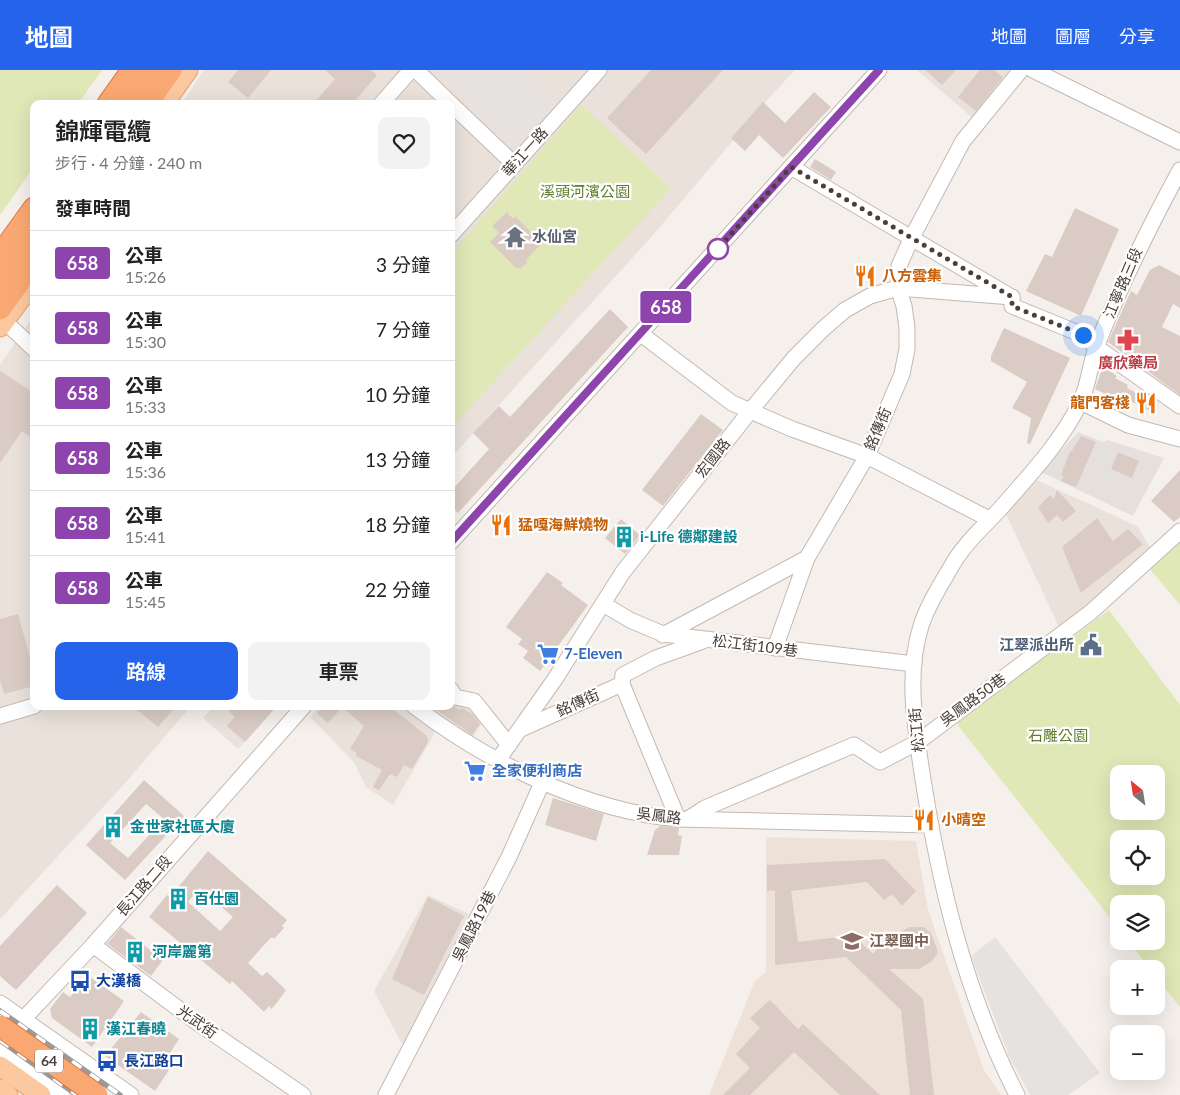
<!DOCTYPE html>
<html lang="zh-TW">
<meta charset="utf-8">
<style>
:root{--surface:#fff;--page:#f2f2f2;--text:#222;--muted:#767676;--line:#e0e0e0;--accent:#2563eb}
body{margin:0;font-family:Lato,"Noto Sans TC",sans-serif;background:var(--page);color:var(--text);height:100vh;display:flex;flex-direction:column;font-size:19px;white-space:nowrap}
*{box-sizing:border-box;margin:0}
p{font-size:16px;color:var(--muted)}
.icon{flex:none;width:28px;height:28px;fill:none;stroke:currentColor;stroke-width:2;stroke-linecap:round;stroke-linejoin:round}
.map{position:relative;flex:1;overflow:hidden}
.drawer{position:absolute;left:30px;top:30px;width:425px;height:610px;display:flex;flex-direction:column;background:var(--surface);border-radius:10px;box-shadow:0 5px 20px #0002}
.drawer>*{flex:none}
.badge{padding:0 10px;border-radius:4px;font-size:18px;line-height:32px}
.needle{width:32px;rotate:330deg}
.controls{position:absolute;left:1110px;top:695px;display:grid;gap:10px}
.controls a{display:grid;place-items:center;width:55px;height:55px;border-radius:10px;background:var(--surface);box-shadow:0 5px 20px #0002;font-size:25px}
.you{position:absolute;width:25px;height:25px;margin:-12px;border:4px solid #fff;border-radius:50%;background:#1a73e8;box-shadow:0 0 0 8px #1a73e833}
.map>.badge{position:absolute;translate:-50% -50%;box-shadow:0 0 0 2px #fff}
h2{padding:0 25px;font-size:19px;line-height:45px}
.round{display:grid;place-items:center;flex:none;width:52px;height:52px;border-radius:10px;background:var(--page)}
.headline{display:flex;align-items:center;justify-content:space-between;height:85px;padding:0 25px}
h1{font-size:24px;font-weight:600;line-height:38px}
.button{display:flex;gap:10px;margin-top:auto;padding:10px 25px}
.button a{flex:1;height:58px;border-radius:10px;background:var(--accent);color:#fff;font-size:20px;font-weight:600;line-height:58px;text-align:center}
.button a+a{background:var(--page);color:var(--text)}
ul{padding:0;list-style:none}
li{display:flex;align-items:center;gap:15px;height:65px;padding:0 25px;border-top:1px solid var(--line)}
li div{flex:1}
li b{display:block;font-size:19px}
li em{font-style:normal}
li .badge{min-width:55px;font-weight:700;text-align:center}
header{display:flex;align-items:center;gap:30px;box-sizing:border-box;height:70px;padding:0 25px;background:var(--accent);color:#fff}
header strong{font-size:24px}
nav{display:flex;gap:28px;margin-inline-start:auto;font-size:18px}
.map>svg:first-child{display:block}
.residential{fill:#e9e1da}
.industrial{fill:#e6e0dd}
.education{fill:#eee1d7}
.green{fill:#e0e8b7;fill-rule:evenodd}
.parking{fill:#e5e2e0}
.building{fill:#daccc5;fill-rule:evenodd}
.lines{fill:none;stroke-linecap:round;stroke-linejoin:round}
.minor-casing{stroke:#c4b8b2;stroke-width:17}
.major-casing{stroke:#e29f6e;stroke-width:21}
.highway-casing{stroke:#da7841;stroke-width:23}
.minor{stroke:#fff;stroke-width:15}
.major{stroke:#fcc89f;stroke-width:19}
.highway{stroke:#faa873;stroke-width:21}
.rail-casing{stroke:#9a9a9a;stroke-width:5.5}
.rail{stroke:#fff;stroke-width:4;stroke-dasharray:11;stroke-linecap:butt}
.highway-bridge-casing{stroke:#da7841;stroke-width:23;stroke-linecap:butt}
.highway-bridge{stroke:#faa873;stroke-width:21}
.line-casing{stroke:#fff;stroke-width:11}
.line{stroke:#8e44ad;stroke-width:8}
.walk{stroke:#4a3f3a;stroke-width:5;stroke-dasharray:0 9}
.stop-dot{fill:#fff;stroke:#8e44ad;stroke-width:2.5}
.labels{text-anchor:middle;stroke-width:4.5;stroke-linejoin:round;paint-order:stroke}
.shield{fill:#fff;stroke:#807975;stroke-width:1}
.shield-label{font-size:14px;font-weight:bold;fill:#4a3f3a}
.street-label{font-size:15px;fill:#4a3f3a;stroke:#fff}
.park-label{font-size:15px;fill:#617c2d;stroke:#fff}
.worship-label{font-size:15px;font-weight:bold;fill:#5b616d;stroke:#fff;text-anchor:start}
.food-label{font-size:15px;font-weight:bold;fill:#c56008;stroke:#fff;text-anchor:start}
.health-label{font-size:15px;font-weight:bold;fill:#be3a42;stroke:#fff}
.culture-label{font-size:15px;font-weight:bold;fill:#0d838f;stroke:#fff;text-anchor:start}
.service-label{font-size:15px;font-weight:bold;fill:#4e5e75;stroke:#fff;text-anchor:end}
.shop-label{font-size:15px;font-weight:bold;fill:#366cbe;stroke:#fff;text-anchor:start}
.education-label{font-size:15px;font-weight:bold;fill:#785e54;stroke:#fff;text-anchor:start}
.transit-label{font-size:15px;font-weight:bold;fill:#164399;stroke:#fff;text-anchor:start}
</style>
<header>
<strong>地圖</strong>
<nav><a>地圖</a><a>圖層</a><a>分享</a></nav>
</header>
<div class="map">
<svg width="1180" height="1025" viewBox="0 0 1180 1025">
<rect width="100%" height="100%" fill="#f6f0ec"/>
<g class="residential">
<polygon points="204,0 795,0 769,28 653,165 451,388 451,34 181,34"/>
<polygon points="917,0 1008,0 1011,3 975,50"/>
<polygon points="34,245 34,636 191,636 127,711 0,849 0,295"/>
<polygon points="1032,408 1137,456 1152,480 1060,559 1004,440"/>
<polygon points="451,627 473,635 485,650 472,668 458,660 427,636 451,636"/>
<polygon points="214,636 277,636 238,679 203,648"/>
<polygon points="319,636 403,636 436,661 393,735 366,717 354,692 310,647"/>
<polygon points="428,825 469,844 403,976 374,921"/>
</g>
<polygon class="industrial" points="1078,362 1103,372 1108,370 1164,388 1133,446 1041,402"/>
<polygon class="education" points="766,767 916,771 928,840 984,1000 1001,1025 709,1025 755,911 766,902"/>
<g class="green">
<polygon points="0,0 102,0 78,34 34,34 34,97 0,145"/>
<polygon points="581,35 671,118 451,358 451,184"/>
<polygon points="1180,471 1180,535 1150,499"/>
<path d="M1109,540L1180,635V937L1156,907V899H1150L1128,871H1156V834H1119V859L956,653ZM1119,704H1156V741H1119ZM1119,769H1156V806H1119Z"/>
</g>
<g class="parking">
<polygon points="434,0 521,0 555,32 524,67 515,72 501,63"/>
<polygon points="995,867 1100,1003 1068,1025 1030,1025 1009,986 971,886"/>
</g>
<g class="building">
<polygon points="238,0 271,0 248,28 228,12"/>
<polygon points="325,0 371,0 377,5 352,34 313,34 335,9"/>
<polygon points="651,0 723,0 646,84 607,48"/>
<polygon points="925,0 956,0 942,15"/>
<polygon points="980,0 994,0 1003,7 976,41 958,27"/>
<polygon points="814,22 831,37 783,88 759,65 745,81 731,68 763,32 785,53"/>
<polygon points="815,89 836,102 831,110 810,97"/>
<polygon points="1075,138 1119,159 1081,246 1026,221 1045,184 1052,187"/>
<polygon points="507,142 513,149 515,146 542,173 526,190 528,192 520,199 518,197 517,199 490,172 499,163 492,156"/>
<polygon points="1159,195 1180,206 1180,238 1173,234 1162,257 1180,266 1180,325 1108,272 1131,221 1137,225 1150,200"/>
<polygon points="610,239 628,257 458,443 451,436 451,421 489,379 473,363 499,336 510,347"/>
<polygon points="1004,258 1070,288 1030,374 1027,373 1031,348 1012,338 1027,312 991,291 991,286"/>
<polygon points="1103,296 1117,306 1115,308 1128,315 1127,318 1154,332 1150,341 1122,327 1120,331 1095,319"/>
<polygon points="0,301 34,323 34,369 22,361 0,393"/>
<polygon points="701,344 723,360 663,436 642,420"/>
<polygon points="1081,366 1096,372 1076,417 1061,411 1064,406 1061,405 1070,381 1071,382"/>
<polygon points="1118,382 1139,391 1132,408 1111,399"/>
<polygon points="1180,400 1180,447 1174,452 1151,431"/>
<polygon points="1057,420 1076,441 1063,452 1057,445 1048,453 1038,437 1050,425 1054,429"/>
<polygon points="1097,448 1113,471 1128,459 1143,474 1081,523 1062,477"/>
<polygon points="621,449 640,465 625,484 605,468"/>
<polygon points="547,502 563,513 561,515 588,535 540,601 523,588 528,581 518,574 522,569 506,557"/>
<polygon points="18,544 34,602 34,616 4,624 0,610 0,549"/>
<polygon points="132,636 176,636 158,657"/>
<polygon points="224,636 277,636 245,672 227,656 235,647"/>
<polygon points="323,636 389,636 427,666 428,672 412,699 404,695 397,707 390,704 379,720 373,717 382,700 356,686 357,683 350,679 364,656 342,637 328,653 317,643"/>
<polygon points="431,636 453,636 460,640 462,638 473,644 480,654 472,665"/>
<path d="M144,710L184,746L125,810L86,775ZM146,734L164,749L128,788L110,773Z"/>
<polygon points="553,728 604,744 596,771 545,755"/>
<polygon points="660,756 679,758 678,765 682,766 679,785 647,785 655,760"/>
<path d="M208,781L287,850L282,856L284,858L274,869L272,867L263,876L248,893L262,906L267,902L286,920L276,934L271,939L269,936L264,942L232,911L230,914L149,847L167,825L170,827ZM200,818L233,847L220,861L188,832Z"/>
<polygon points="885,789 916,821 902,836 892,824 884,830 867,812 791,821 798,872 848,866 857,869 873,884 879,877 892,876 896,865 909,857 924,857 931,863 938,882 932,891 919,899 889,899 923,929 934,1025 910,1025 901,940 846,887 775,895 775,820 767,821 767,795"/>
<polygon points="57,815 87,843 16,920 0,906 0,876"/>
<polygon points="428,827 464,846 424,925 392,909"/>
<polygon points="121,857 163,890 151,906 107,874"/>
<polygon points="87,905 124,931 92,977 52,948 50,939 63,922 70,927"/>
<polygon points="770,930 798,959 803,954 880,1025 840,1025 794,982 750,1025 723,1025 750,998 736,984 760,958 750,948"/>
<polygon points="141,942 179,969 162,995 169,1000 155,1021 105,986"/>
</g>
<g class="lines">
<g class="minor-casing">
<g id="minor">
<polyline points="416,0 451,34"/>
<polyline points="1033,0 1180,72"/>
<polyline points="381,34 411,0"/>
<polyline points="451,34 514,94"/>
<polyline points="791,97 1008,225"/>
<polyline points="451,165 599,0"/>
<polyline points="1012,227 1012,236 1083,265 1096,277 1180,336"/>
<polyline points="0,247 34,279"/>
<polyline points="641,264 732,333 792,359 867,386 989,449"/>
<polyline points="1081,332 1128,355 1180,369"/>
<polyline points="451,472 879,0"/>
<polyline points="603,534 630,550 663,564 914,594"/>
<polyline points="663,565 807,488"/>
<polyline points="775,578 807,488 867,386 902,304 907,279 907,258 904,236 898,218 899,196 911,169 963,71 1021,0"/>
<polyline points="622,614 678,749"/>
<polyline points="451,620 455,627 474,631 509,675"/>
<path d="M414,636C487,692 586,741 678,749L931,755"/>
<polyline points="0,646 34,636"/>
<polyline points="521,659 622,614 623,605 656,588 703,571"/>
<polyline points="498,690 555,609 623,502 751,340 794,288 823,259 845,240 870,226 898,218 1012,227"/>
<polyline points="688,749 705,738 854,675 880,692 918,672 1091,542 1180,461"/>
<polyline points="93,875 195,951 303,1025"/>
<polyline points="0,933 131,1025"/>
<polyline points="0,974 93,875 304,636"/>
<polyline points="0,981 62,1025"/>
<polyline points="386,1025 509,787 542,713"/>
<path d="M1017,1025C966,925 939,814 922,703C915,656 906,603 921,556C927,536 940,516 951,497C963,475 983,457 1000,439C1028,407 1061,372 1080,333C1089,315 1090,293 1097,275C1121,214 1149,157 1180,100"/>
</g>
</g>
<g class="major-casing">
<g id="major">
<polyline points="164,34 188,0"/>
<polyline points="0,257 34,211"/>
<polyline points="0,996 41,1025"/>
<polyline points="0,1019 8,1025"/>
</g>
</g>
<g class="highway-casing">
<g id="highway">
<polyline points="108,34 132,0"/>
<polyline points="128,34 152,0"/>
<polyline points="147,34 171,0"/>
<polyline points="0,185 34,138"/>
<polyline points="0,213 34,165"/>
<polyline points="0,239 34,192"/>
</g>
</g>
<use href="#minor" class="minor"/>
<use href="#major" class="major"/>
<use href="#highway" class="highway"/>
<g class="rail-casing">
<g id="rail">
<polyline points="0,941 120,1025"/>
<polyline points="0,970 77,1025"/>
</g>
</g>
<use href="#rail" class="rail"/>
<g class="highway-bridge-casing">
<polyline id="highway-bridge" points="0,956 97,1025"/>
</g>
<use href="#highway-bridge" class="highway-bridge"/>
</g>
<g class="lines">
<g class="line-casing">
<polyline id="line" points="451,472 879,0"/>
</g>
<use href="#line" class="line"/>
<polyline class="walk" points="718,179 716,181 791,97 1012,227 1012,236 1083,265"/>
</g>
<defs>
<g id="temple-bare" transform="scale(1.725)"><path d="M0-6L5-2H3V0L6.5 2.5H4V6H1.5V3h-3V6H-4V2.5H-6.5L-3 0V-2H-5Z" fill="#6b7280" stroke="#fff" stroke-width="2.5" paint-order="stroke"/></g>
<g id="restaurant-bare" transform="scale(1.725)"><path d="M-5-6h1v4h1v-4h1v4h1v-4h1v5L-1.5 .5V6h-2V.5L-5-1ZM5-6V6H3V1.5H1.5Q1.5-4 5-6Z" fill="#e8710a" stroke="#fff" stroke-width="2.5" paint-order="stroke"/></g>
<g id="pharmacy-bare" transform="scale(1.725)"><path d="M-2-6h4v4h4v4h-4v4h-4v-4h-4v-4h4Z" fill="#e0444e" stroke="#fff" stroke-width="2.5" paint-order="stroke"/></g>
<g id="building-bare" transform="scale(1.725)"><path d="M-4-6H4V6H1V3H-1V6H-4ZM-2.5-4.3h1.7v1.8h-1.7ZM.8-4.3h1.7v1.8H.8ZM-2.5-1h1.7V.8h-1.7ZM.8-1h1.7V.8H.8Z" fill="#0f9aa8" stroke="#fff" stroke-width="2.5" paint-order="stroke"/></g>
<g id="civic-bare" transform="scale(1.725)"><path d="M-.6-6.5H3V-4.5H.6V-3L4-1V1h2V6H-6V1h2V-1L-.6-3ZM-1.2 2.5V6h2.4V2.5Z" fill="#5c6f8a" stroke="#fff" stroke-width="2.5" paint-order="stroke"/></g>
<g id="supermarket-bare" transform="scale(1.725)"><path d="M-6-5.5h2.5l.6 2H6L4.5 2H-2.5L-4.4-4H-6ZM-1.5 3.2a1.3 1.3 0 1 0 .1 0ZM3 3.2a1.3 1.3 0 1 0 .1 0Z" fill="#3f7fe0" stroke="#fff" stroke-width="2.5" paint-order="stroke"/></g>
<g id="school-bare" transform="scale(1.725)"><path d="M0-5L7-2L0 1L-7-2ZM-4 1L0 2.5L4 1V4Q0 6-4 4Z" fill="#8d6e63" stroke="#fff" stroke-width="2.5" paint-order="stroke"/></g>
<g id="bus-bare" transform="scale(1.725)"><path d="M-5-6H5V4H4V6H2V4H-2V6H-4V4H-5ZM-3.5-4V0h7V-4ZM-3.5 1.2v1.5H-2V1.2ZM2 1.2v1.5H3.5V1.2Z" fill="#1a4fb4" stroke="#fff" stroke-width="2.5" paint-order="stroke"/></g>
</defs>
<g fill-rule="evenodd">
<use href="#temple-bare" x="515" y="167"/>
<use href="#restaurant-bare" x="865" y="206"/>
<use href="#pharmacy-bare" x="1128" y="270"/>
<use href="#restaurant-bare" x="1146" y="333"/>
<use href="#restaurant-bare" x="501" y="455"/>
<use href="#building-bare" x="624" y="467"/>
<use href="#civic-bare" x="1091" y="575"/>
<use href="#supermarket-bare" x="548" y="584"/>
<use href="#supermarket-bare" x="475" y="701"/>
<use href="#restaurant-bare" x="924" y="750"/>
<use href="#building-bare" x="113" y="757"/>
<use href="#building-bare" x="178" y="829"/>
<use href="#school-bare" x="852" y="871"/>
<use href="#building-bare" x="135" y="882"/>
<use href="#bus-bare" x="80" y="911"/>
<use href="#building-bare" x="90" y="959"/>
<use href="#bus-bare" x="107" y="991"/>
</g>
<circle class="stop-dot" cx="718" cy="179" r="10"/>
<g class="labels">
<rect class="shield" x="35" y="979.5" width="28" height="23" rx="4"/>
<g class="shield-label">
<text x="49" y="996">64</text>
</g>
<g class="street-label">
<text transform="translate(525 82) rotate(-48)" y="5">華江一路</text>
<text transform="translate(1123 213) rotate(-67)" y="5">江寧路三段</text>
<text transform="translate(878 359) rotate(-67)" y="5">銘傳街</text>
<text transform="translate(713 388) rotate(-52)" y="5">宏國路</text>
<text transform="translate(755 576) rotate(7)" y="5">松江街109巷</text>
<text transform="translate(973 630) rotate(-36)" y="5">吳鳳路50巷</text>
<text transform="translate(578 633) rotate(-24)" y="5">銘傳街</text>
<text transform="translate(917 660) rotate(-96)" y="5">松江街</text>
<text transform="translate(659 746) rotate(7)" y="5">吳鳳路</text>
<text transform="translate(144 816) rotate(-49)" y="5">長江路二段</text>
<text transform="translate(474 856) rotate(-63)" y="5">吳鳳路19巷</text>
<text transform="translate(197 952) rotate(35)" y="5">光武街</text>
</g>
<g class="park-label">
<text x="585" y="127">溪頭河濱公園</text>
<text x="1058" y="671">石雕公園</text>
</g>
<g class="worship-label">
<text x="532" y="172">水仙宮</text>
</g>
<g class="food-label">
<text x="882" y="211">八方雲集</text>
<text x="1130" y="338" text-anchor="end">龍門客棧</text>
<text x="518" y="460">猛嘎海鮮燒物</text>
<text x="941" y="755">小晴空</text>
</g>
<g class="health-label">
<text x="1128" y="298">廣欣藥局</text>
</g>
<g class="culture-label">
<text x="640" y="472">i-Life 德鄰建設</text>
<text x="130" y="762">金世家社區大廈</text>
<text x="194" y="834">百仕園</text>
<text x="152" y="887">河岸麗第</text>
<text x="106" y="964">漢江春曉</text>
</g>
<g class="service-label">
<text x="1074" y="580">江翠派出所</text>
</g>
<g class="shop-label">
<text x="564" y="589">7-Eleven</text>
<text x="492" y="706">全家便利商店</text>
</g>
<g class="education-label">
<text x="869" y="876">江翠國中</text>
</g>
<g class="transit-label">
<text x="96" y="916">大漢橋</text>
<text x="124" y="996">長江路口</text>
</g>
</g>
</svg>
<div class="controls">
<a><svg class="needle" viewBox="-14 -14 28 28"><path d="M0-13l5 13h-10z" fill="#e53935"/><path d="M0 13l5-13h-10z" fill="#767676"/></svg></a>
<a><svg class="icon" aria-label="locate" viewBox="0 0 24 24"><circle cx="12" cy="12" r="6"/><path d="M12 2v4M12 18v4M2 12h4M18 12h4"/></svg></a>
<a><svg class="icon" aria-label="layers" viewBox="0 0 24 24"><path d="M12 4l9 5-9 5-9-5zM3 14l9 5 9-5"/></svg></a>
<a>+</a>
<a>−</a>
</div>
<div class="you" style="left:1083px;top:265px"></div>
<b class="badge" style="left:666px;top:237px;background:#8e44ad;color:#fff">658</b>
<section class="drawer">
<div class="headline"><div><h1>錦輝電纜</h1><p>步行 · 4 分鐘 · 240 m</p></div><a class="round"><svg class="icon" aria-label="heart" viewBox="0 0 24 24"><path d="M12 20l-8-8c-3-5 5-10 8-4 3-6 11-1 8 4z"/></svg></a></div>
<h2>發車時間</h2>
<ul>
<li><span class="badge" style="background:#8e44ad;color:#fff">658</span><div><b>公車</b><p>15:26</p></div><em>3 分鐘</em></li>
<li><span class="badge" style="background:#8e44ad;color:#fff">658</span><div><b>公車</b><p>15:30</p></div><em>7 分鐘</em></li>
<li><span class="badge" style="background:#8e44ad;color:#fff">658</span><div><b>公車</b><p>15:33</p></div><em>10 分鐘</em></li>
<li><span class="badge" style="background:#8e44ad;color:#fff">658</span><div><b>公車</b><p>15:36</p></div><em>13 分鐘</em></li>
<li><span class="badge" style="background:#8e44ad;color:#fff">658</span><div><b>公車</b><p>15:41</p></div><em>18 分鐘</em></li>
<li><span class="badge" style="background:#8e44ad;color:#fff">658</span><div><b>公車</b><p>15:45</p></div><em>22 分鐘</em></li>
</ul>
<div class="button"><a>路線</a><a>車票</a></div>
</section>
</div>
